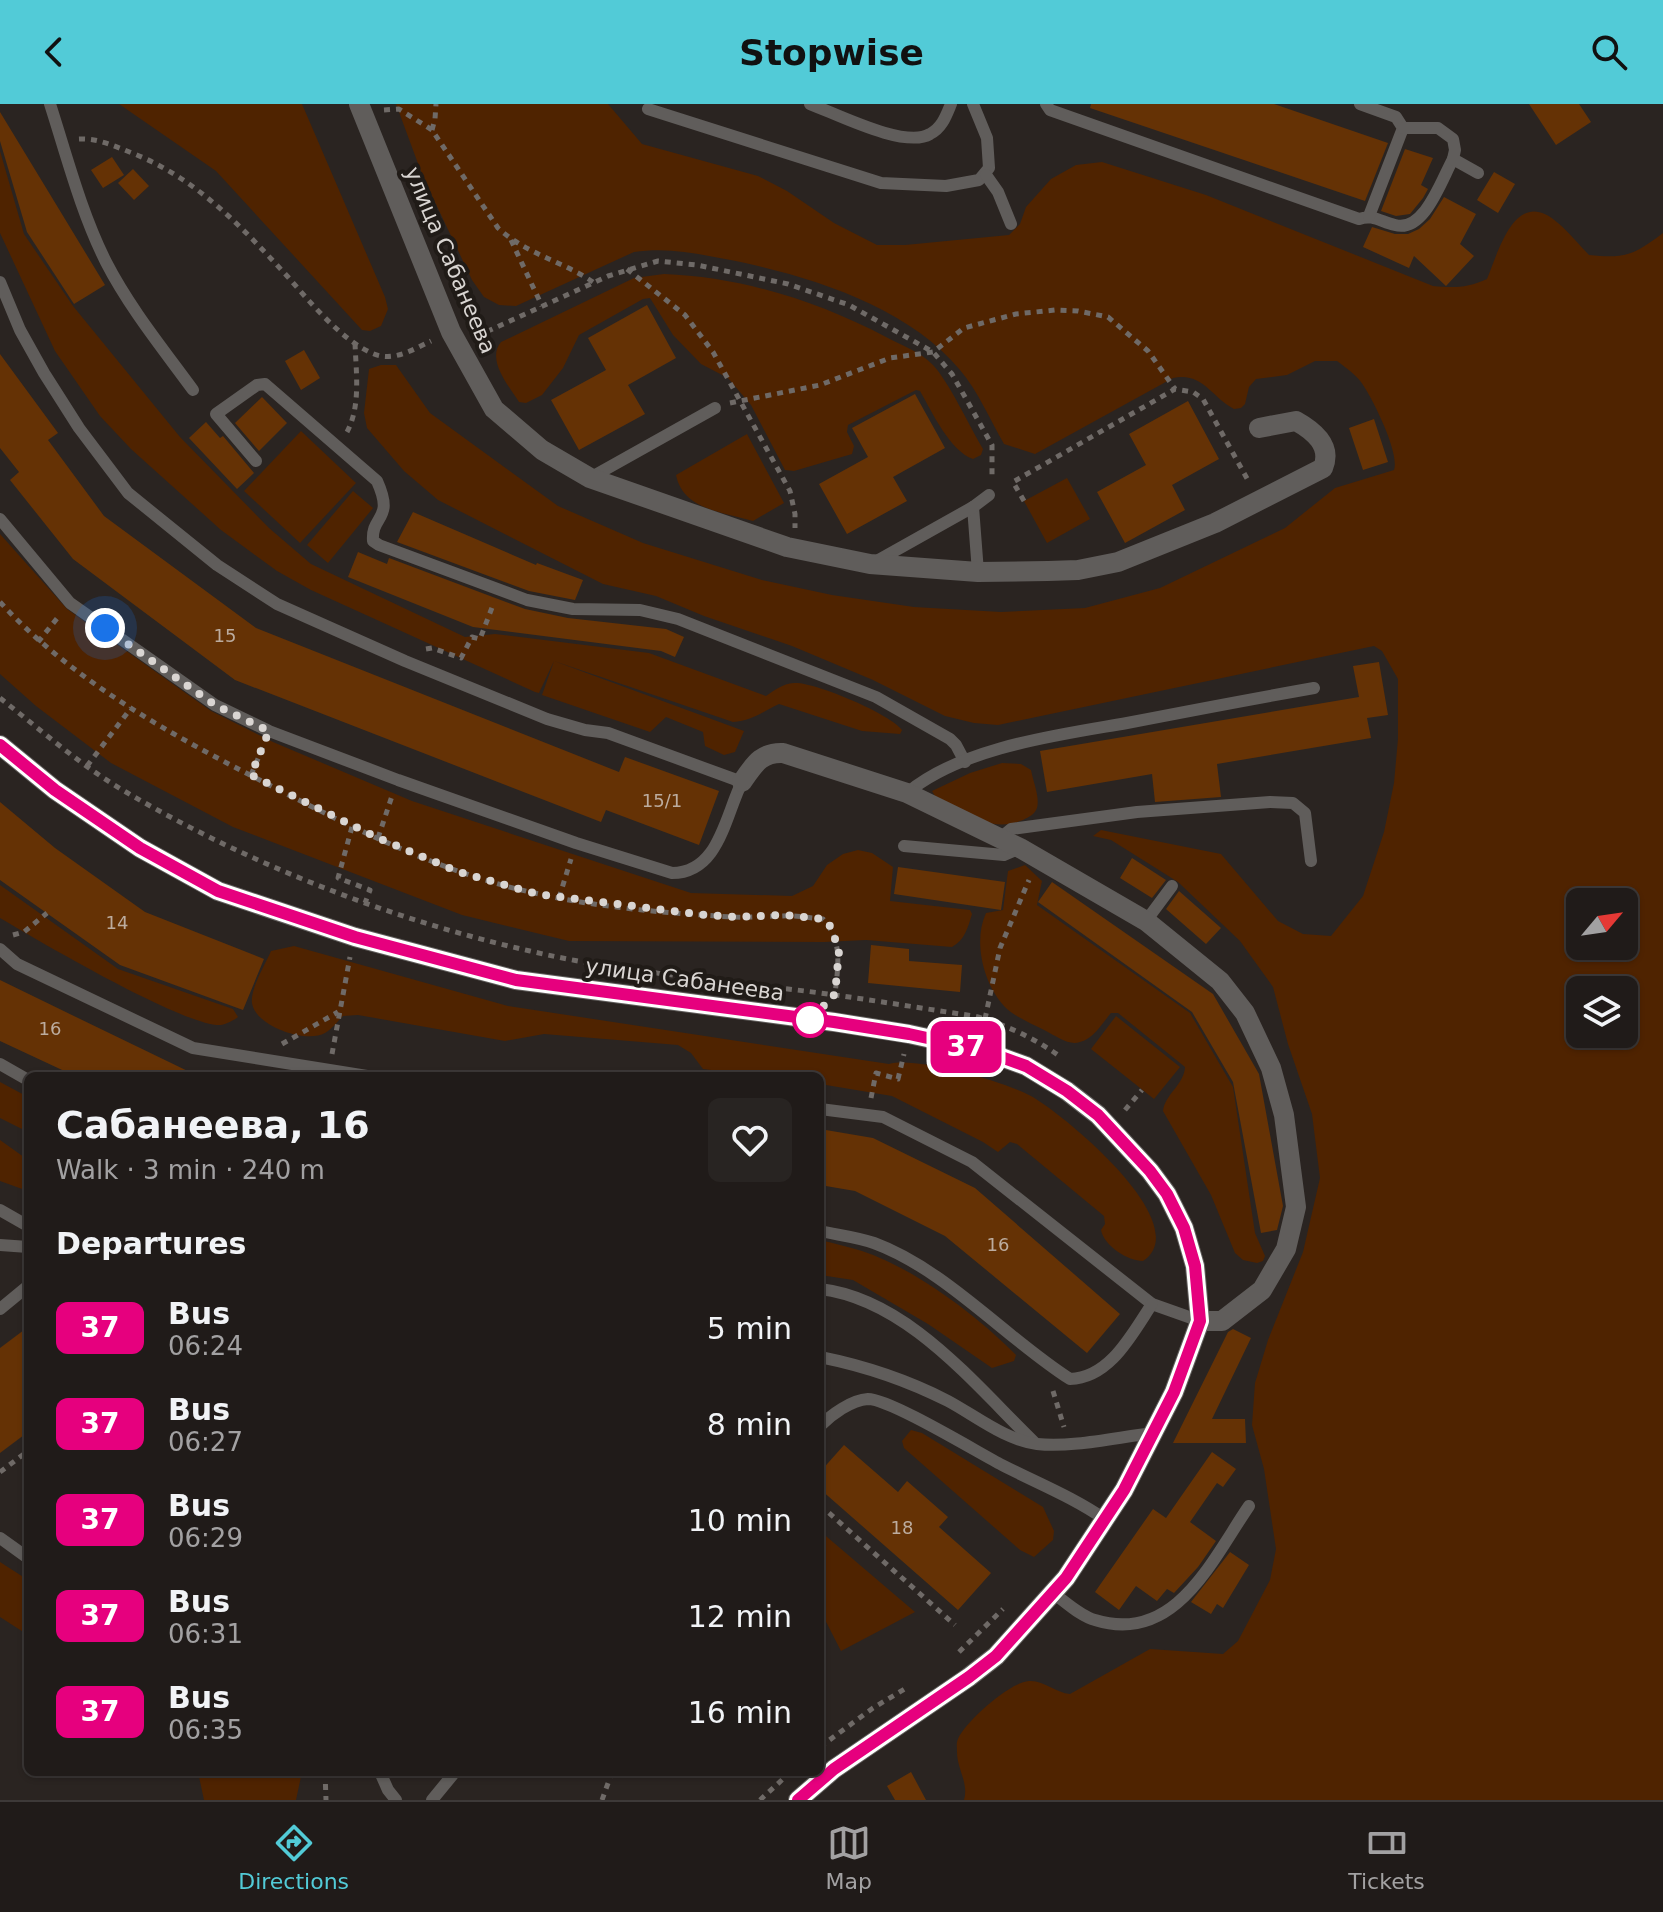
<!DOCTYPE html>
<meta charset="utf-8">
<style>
:root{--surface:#201b19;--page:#282422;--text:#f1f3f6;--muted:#a2a1a2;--line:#3d3938;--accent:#52cbd7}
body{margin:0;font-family:"DejaVu Sans",sans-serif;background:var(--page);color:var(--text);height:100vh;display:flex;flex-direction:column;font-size:30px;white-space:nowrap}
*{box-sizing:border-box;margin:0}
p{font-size:26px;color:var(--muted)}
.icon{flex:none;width:44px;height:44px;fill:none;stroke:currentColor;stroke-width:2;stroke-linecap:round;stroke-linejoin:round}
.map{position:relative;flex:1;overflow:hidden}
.sheet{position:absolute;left:24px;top:968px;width:800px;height:704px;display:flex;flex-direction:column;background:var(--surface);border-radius:12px;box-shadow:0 2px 6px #0004,0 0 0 2px var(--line)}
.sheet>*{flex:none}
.badge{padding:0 16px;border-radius:12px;font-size:28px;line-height:52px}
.needle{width:52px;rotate:61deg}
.buttons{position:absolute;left:1566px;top:784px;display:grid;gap:16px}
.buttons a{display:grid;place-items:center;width:72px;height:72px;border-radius:12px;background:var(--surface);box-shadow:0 2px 6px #0004,0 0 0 2px var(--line);font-size:40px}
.you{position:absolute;width:40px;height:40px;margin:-20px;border:6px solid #fff;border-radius:50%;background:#1a73e8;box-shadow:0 0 0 12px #1a73e833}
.map>.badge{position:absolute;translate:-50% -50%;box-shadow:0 0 0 4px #fff}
h2{padding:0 32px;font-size:30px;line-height:72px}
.round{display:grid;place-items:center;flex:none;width:84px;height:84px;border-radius:12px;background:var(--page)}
.summary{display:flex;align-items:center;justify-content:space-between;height:136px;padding:0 32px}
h1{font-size:38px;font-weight:700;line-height:60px}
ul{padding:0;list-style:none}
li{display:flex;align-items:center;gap:24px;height:96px;padding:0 32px}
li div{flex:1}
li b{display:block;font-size:30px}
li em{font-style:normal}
li .badge{min-width:88px;font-weight:700;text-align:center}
header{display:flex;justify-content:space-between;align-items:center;height:104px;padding:0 32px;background:var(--accent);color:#111;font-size:36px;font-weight:700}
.tab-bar{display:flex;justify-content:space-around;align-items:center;height:112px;border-top:2px solid var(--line);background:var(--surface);font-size:22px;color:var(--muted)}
.tab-bar a{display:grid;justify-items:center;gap:4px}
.tab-bar .current{color:var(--accent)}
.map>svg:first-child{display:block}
.green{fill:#4f2300;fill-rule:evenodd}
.building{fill:#653205}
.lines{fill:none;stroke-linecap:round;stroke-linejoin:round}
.path{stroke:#6f6a67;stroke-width:5;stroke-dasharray:6 6;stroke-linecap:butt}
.service{stroke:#605d5b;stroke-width:12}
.minor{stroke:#605d5b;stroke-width:20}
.tertiary{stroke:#605d5b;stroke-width:20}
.line-casing{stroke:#fff;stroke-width:18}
.line{stroke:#e6007e;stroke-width:12}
.walk{stroke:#d9d5d2;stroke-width:8;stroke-dasharray:0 14.4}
.stop-dot{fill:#fff;stroke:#e6007e;stroke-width:4}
.labels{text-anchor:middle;stroke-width:8;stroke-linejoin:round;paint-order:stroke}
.number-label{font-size:18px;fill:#bcac9f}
.street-label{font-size:22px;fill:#d9d5d2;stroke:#201b17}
</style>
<header><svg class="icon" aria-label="back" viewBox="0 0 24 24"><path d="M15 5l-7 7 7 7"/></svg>Stopwise<svg class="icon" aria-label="search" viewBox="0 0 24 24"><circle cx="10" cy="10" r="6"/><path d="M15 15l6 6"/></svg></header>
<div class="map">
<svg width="1663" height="1696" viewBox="0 0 1663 1696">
<rect width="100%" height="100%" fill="#2a2421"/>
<g class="green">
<polygon points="119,0 302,0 385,193 388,205 381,222 370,227 362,226 216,67"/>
<path d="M396,0H608L642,40L758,72L787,87L834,119L877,141H905L1009,131L1020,120L1026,103L1051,75L1076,61L1102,58L1206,91L1433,182C1453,184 1468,184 1487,175C1499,146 1516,81 1558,119C1569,128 1579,141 1589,151C1625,155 1634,151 1663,129V1696H964C969,1679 957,1665 957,1648C957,1644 956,1639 958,1635C965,1618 1010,1578 1029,1577C1044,1576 1056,1589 1070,1590L1150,1545L1223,1550L1238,1537L1270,1476L1276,1445L1264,1365L1252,1321L1255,1279L1268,1236L1303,1148L1320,1074L1312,1010L1288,940L1273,883L1240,837L1178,778L1111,736L1093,732L1101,726L1221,750L1278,817L1303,830L1331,832L1363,792L1384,728L1394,679L1398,635V575L1382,547L1374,542L998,621L974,619L945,612L873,576L792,542L704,512L656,492L603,480L438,396L404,367L367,324L364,309L369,265L381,261H396L430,309L558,402L643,439L762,476L832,491L914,503L1001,508L1085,504L1160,484L1285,424L1335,384L1394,366C1400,349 1372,293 1361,278C1355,270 1345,263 1337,257H1315L1287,271L1256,275L1249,283L1245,300L1241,304L1234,305C1211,293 1203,268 1173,274L1035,350L1004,340C990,316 978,287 960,266C907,201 804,170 725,155C694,149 666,143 634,148L516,202L499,201L484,193L472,176L423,73ZM1580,798H1624V842H1580ZM1580,886H1624V930H1580Z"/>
<path d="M0,47L24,130L73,202L180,333L269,424L311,460L465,533L495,530L649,549L766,592C775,586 782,580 794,579C813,577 891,610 902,626L900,630L862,627L779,600C762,608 752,617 733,618L554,557L744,627L735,648L724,651L705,642L703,628L666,613L650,628L542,591L554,557L539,589L535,588L311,486L277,467L221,426L131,345L100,312L55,247L0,129Z"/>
<path d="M664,170C742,173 817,197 886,233C901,241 921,248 933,261C949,278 970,323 983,345L981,351L973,355C950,347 932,308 920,287L916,286L848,321L847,328L854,342L852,350L794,367L785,366L751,301L728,274L701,260L673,231L650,194L643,195L579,231L563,264L542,291L526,299L519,298C509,282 486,256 501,238L634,174Z"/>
<polygon points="301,327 356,379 300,439 244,387"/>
<path d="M747,330L784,399L753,417C723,408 683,406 676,371Z"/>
<polygon points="1067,374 1090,415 1047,439 1024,397"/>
<polygon points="353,387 373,404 328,459 307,441"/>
<path d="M0,430L67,505L211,607L273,638L412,697L691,789L792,792L813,782L827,761L843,750L858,746L872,749L893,763L890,797L970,806L972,810C968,823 965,836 952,843L866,836L824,838L569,837L462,811L233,723L111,659L36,602L0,570Z"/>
<path d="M1002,659L1021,660L1031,666C1033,677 1040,693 1037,704C1035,710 1029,713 1023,716C990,730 964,708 935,692L932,687L970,669Z"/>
<path d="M1025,761L1042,777L1037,801L1190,909L1233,983L1255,1129L1265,1152L1263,1157L1257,1159L1243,1156L1235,1149L1211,1091L1163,1007C1165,990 1184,981 1185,963L1118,909H1111C1103,918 1094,935 1080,938C1069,942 1056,932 1046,927C1033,920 1014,913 1004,902C983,879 973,837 986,809L1003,806L1008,767Z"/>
<path d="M0,781L118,865L233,905L238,913C234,916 227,920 221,921C187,924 37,836 0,814Z"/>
<path d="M294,842L508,902L889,960C916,952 1006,978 1031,992C1062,1009 1198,1120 1143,1157C1128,1157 1104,1142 1101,1126L1105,1120L1104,1112L1017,1040L1010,1038L998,1048L983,1038L892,992L820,980V972H758L703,965L691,949L678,941L544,930L505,937L358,911L343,912C338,917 331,926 325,929C306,940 255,922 252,899C250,885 265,861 271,847Z"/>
<polygon points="1116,912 1180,963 1154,995 1091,945"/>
<polygon points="0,978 28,993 28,1028 0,1014"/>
<polygon points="0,1036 28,1056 28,1076 25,1086 0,1077"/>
<path d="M820,1136C834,1139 848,1143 862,1147C914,1164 978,1212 1016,1251L1014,1257L992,1264L928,1220L853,1176L820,1171Z"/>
<polygon points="911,1326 922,1329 1043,1403 1054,1427 1053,1436 1034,1453 1020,1446 904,1344 902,1337"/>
<polygon points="820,1427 915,1508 841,1547 820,1506"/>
<polygon points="0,1458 28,1476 28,1531 0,1513"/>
<polygon points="198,1668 302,1668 296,1696 204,1696"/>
</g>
<g class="building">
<polygon points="1091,0 1274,0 1388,39 1365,97 1090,4"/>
<polygon points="1529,0 1579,0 1591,18 1556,41"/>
<polygon points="0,8 105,181 74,200 27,128 0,37"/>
<polygon points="1405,45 1433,54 1421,81 1428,85 1423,94 1410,110 1396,112 1381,107"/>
<polygon points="112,53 124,71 103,84 91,66"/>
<polygon points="133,65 149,82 134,96 118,79"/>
<polygon points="1494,68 1515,80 1498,109 1477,96"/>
<polygon points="1444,93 1476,110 1460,140 1474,152 1446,182 1414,152 1409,164 1363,143 1372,123 1395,130 1408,130 1419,125 1430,115"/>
<polygon points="647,201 676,254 628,281 645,310 579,346 551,296 606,266 588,234"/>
<polygon points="304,246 320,274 301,286 285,257"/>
<polygon points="0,250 58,329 48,336 104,412 256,524 619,668 625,653 719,687 699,741 606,706 601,718 235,576 73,455 10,376 19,368 0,344"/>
<polygon points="915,290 945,344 893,373 907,397 847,430 819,380 868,353 852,324"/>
<polygon points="262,293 287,319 259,347 235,319"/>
<polygon points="1188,297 1219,355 1172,381 1185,406 1125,439 1097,388 1146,361 1129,330"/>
<polygon points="1374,315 1388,358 1363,366 1349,324"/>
<polygon points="206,318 220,334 223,332 254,369 237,385 189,334"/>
<polygon points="413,408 536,461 537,459 583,476 575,496 529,487 397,438"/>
<polygon points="358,448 387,460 389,454 525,505 568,514 666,525 684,533 675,553 661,547 473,523 348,473"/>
<polygon points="1379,558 1388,611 1367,614 1371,634 1217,660 1221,693 1155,698 1152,670 1047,688 1040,647 1359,593 1353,562"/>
<polygon points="0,698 55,744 145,808 264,855 243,906 120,861 0,776"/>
<polygon points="1132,754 1166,776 1152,794 1120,774"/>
<polygon points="898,763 1005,778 1001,806 894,790"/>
<polygon points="1052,778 1213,890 1259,970 1283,1102 1277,1126 1261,1129 1233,978 1192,908 1038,798"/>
<polygon points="1179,787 1221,824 1206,840 1166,805"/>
<polygon points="871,841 909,845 909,857 962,861 960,888 868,879"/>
<polygon points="0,876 76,913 198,972 75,972 0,937"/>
<polygon points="820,1025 873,1034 975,1084 1120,1210 1087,1249 945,1132 855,1087 820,1081"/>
<polygon points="28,1223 28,1328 0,1349 0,1244"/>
<polygon points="1233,1225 1251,1234 1212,1315 1245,1315 1246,1339 1173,1339 1228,1228"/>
<polygon points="844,1341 898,1388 907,1377 948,1413 939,1423 991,1469 958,1506 820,1385 820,1368"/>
<polygon points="1212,1348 1236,1365 1223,1383 1217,1379 1190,1418 1216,1437 1198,1463 1174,1489 1167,1485 1157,1497 1136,1482 1119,1506 1095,1488 1153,1405 1166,1414"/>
<polygon points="1230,1448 1249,1461 1223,1504 1217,1500 1211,1510 1191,1498"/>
<polygon points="911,1668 926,1696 895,1696 887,1682"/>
</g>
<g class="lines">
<g class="path">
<path d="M384,6L399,5L432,26L498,124C526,150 562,157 593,178"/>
<polyline points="432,26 435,15 436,0"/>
<path d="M79,35C98,34 114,42 132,49C196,74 242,123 288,173C309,197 343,238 374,250C394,258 414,245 431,237"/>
<polyline points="511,136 542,202"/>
<polyline points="627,165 685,211 713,248 790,387 795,410 795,424"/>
<polyline points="475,227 488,227 608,172 658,157 697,161 788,180 849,201 933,248 952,270 992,341 992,374"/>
<polyline points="730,299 820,281 890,254 933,248 964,224 1016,210 1055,206 1078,207 1108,213 1148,247 1175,285"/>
<path d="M347,328C361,302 356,268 355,239"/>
<polyline points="1024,397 1013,378 1175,285 1193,288 1203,295 1249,378"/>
<path d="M0,498C76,581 181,636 281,687C363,729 448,771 539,790C602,804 668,809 732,813C748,814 764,812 781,812C795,811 809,814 823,815C843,837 838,862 835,890"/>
<polyline points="38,538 59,512"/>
<polyline points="426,545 432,544 461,554 472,533 480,535 493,501"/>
<path d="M0,594C41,626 81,662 126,688C248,760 392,816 530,847C615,867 703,874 788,885C850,892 912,903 974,912C1004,920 1032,933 1058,951"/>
<polyline points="87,662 131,604"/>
<polyline points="251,671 263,643"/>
<polyline points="352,723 338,774 370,786 365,799"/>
<polyline points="378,734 392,692"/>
<polyline points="559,794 571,755"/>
<polyline points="13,831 24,828 47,809"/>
<polyline points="985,915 1000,844 1029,776"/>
<polyline points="282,940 338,908"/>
<polyline points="332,950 350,853"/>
<polyline points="871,994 876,969 898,975 904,950"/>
<polyline points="1125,1006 1142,986"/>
<polyline points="1053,1287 1064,1323"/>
<polyline points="0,1368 28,1347"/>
<polyline points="820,1401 955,1521"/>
<polyline points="959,1548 1003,1505"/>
<polyline points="820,1643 873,1604 908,1583"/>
<polyline points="325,1668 326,1696"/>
<polyline points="602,1696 612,1668"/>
<polyline points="760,1696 784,1674"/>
</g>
<g class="service">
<path d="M50,0C67,53 81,108 106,158C129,203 163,245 193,286"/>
<path d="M810,0C837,10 905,45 930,30C942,24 946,12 951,0"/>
<path d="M1046,0L1050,6L1359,115C1373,110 1381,118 1395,121C1424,129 1441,77 1453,55"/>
<polyline points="1360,0 1396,13 1403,24 1369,112"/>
<polyline points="648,5 881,79 946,82 979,76 989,64 987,34 973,0"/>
<polyline points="1403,24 1438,24 1453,35 1455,46 1453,55 1478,69"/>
<polyline points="986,71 998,88 1011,120"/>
<path d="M0,178L20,226L44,269L79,324L128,389L217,461L277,500L405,557L547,615L585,626L608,629L742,678C725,712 719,769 672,769L576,739L398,676L269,627L215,601L70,499L0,415"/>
<path d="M256,357L216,310L257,281L265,280L377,377C395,417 371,410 373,437L379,441L527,496L573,505L640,506L678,515L876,593L950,635L956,641L965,658"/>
<polyline points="590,374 715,304"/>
<polyline points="973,403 978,468"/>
<polyline points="875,458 973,403 989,391"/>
<path d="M907,689C962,643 1058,631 1127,619C1189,607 1252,595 1314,584"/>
<polyline points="999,735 1011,725 1137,708 1270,698 1293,699 1305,709 1311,757"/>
<polyline points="904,742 1004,751 1020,744"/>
<polyline points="1146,817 1172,782"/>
<polyline points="0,845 17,860 193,944 367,972"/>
<polyline points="0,960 28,976"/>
<polyline points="820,1005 883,1013 972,1058 1152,1200 1200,1217"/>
<polyline points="0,1106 28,1122"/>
<path d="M820,1127C838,1131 857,1133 874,1139C945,1165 1007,1235 1070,1275C1110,1274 1132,1230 1152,1200"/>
<polyline points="0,1141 28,1143"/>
<path d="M820,1185C907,1195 974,1280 1034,1338"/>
<polyline points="0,1205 28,1182"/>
<path d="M820,1253C865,1262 907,1276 948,1297C976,1312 1005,1336 1037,1340C1072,1344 1118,1333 1154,1329"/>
<path d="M820,1322C831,1311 851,1296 868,1295C890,1295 977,1348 1002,1361C1037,1379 1073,1393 1106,1416"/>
<polyline points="0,1434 28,1454"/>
<path d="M1053,1489C1066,1498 1080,1512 1095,1516C1175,1541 1212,1456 1249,1402"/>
<polyline points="380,1668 388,1686 396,1696"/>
<polyline points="432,1696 455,1668"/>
</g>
<g class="minor">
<path d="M359,0L451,228L494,305L542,346L590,374L787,443L870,460L978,468L1048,467L1078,466L1118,458L1215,419L1323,364C1332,342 1314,327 1296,317L1259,324"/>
<path d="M742,678C754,661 761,648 783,649L907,689L1020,744L1146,817L1220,877L1245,909L1271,964L1284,1011L1296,1103L1286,1145L1262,1186L1222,1217H1200"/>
</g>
<polyline class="tertiary" points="0,641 55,686 140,744 218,787 355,833 516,876 834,918 909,930 982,946 1026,962 1067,987 1098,1011 1150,1067 1167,1090 1184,1124 1195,1162 1200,1217 1174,1288 1124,1386 1066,1474 996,1552 969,1573 834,1665 798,1696"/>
</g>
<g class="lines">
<g class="line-casing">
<polyline id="line" points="0,641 55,686 140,744 218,787 355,833 516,876 834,918 909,930 982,946 1026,962 1067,987 1098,1011 1150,1067 1167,1090 1184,1124 1195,1162 1200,1217 1174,1288 1124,1386 1066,1474 996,1552 969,1573 834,1665 798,1696"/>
</g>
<use href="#line" class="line"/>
<polyline class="walk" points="105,524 215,601 269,627 251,671 378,734 459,768 537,790 705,811 735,813 784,811 823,815 831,823 839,847 835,890 810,916"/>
</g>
<circle class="stop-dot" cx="810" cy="916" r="16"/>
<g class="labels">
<g class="number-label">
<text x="225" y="538">15</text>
<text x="662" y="703">15/1</text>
<text x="117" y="825">14</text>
<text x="50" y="931">16</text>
<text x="998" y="1147">16</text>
<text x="902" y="1430">18</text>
</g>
<g class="street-label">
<text transform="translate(451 156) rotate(67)" y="8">улица Сабанеева</text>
<text transform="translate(685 875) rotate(8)" y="8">улица Сабанеева</text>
</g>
</g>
</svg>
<div class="buttons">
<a><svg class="needle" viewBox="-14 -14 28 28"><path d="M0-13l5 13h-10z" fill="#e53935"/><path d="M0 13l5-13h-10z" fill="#a2a1a2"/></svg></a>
<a><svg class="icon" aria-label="layers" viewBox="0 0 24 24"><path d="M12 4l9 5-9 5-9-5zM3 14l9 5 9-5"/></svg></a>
</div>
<div class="you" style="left:105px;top:524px"></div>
<b class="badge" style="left:966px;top:943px;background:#e6007e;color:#fff">37</b>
<section class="sheet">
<div class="summary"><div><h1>Сабанеева, 16</h1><p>Walk · 3 min · 240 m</p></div><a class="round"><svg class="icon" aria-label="heart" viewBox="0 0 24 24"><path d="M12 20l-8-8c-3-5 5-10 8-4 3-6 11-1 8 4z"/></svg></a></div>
<h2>Departures</h2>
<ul>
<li><span class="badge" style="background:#e6007e;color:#fff">37</span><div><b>Bus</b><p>06:24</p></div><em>5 min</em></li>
<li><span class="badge" style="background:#e6007e;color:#fff">37</span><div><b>Bus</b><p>06:27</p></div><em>8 min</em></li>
<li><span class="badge" style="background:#e6007e;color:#fff">37</span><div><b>Bus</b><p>06:29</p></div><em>10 min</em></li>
<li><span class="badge" style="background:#e6007e;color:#fff">37</span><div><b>Bus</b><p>06:31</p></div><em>12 min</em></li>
<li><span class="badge" style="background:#e6007e;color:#fff">37</span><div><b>Bus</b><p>06:35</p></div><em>16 min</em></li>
</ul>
</section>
</div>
<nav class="tab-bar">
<a class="current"><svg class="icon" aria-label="directions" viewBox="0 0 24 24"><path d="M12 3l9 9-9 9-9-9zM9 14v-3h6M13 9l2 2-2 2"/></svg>Directions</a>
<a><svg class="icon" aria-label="map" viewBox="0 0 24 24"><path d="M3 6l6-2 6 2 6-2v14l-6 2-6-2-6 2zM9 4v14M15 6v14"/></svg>Map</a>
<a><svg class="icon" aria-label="tickets" viewBox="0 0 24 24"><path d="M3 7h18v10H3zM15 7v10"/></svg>Tickets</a>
</nav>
